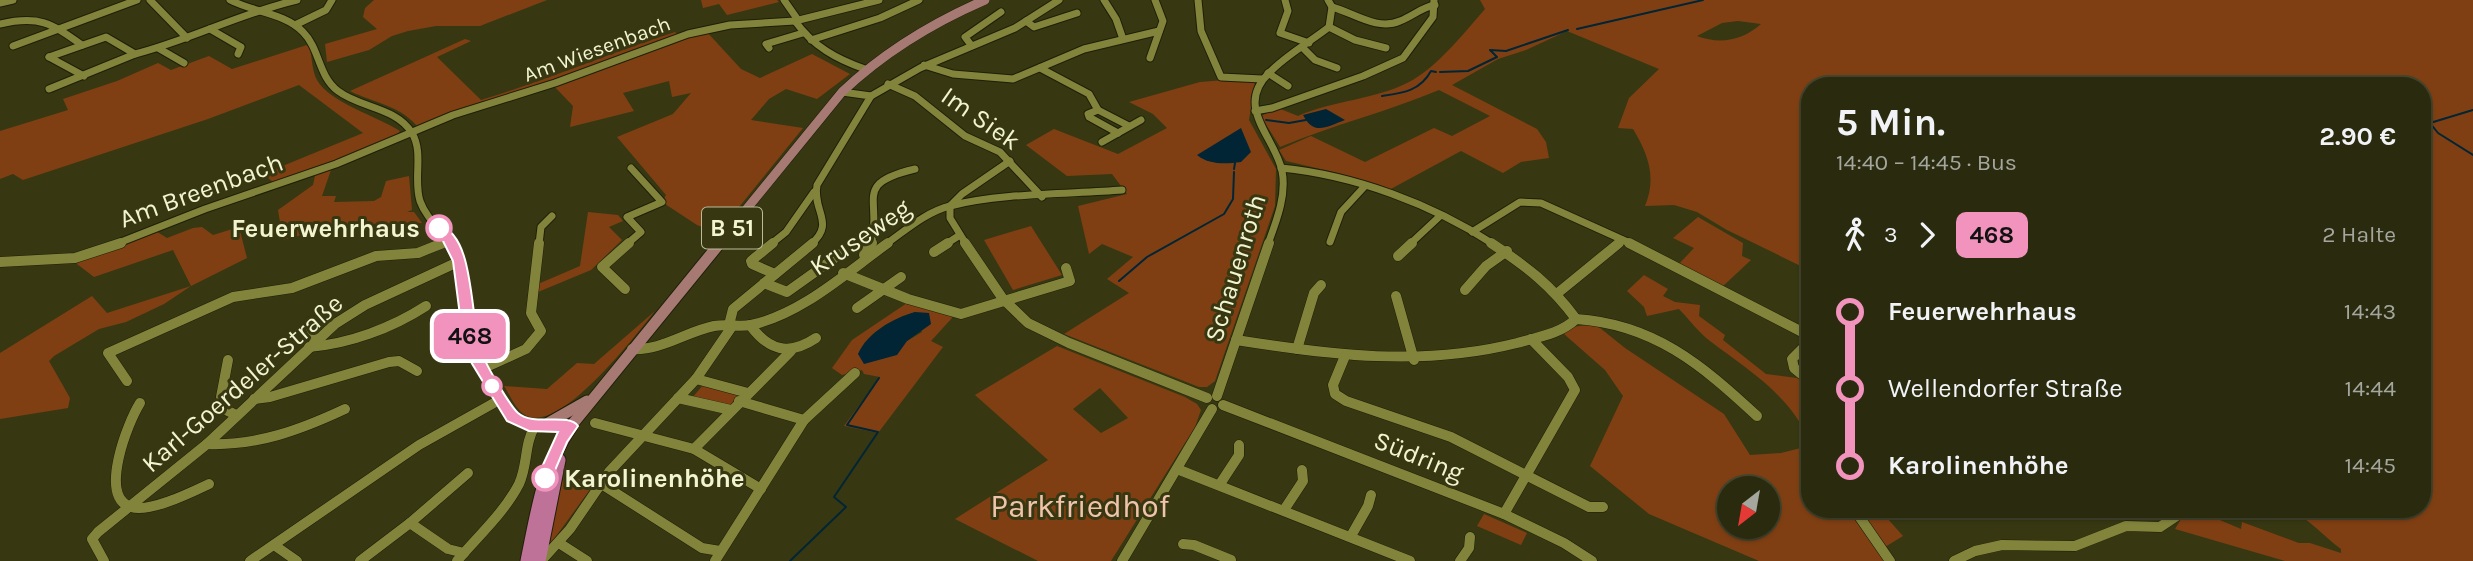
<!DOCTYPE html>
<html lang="de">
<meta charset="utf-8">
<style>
:root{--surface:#292a0e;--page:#35361c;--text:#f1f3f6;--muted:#a5a79e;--line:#45462e}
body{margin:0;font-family:Karla,sans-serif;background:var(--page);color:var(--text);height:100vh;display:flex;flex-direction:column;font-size:26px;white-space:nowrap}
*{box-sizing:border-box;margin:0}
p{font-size:23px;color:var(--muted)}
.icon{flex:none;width:38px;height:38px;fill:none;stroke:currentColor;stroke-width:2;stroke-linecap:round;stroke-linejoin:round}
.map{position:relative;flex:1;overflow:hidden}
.drawer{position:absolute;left:1801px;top:77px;width:630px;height:441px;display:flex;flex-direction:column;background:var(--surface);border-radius:28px;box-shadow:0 2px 5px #0004,0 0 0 2px var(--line)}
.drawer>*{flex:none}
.badge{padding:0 14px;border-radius:10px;font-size:24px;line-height:46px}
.needle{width:46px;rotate:211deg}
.fabs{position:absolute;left:1717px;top:476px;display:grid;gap:14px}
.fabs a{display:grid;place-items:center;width:63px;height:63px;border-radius:50%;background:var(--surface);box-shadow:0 2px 5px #0004,0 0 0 2px var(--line);font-size:35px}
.map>.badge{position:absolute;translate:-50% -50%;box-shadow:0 0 0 4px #fff}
.legs{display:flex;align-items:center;gap:10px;height:77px;padding:0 35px;font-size:23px}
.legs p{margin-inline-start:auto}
.headline{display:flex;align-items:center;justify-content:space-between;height:119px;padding:0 35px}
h1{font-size:38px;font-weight:700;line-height:52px}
ul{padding:0 35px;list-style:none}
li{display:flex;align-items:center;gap:24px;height:77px;font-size:26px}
li i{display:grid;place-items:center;width:10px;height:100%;margin:0 9px;background:currentColor}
li i::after{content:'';width:18px;height:18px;margin:-9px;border:5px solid;border-radius:50%;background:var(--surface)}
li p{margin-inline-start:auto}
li:first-child i{background:linear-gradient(#0000 50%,currentColor 0)}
li:last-child i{background:linear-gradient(currentColor 50%,#0000 0)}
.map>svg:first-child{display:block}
.green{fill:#7f3f13;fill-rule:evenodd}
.water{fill:#012534}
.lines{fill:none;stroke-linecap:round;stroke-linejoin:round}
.stream{stroke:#012534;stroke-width:2}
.minor-far1-casing{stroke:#1e1f08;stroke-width:9}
.minor-casing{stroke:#1e1f08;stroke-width:11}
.major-far1-casing{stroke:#1e1f08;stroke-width:10}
.major-casing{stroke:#1e1f08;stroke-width:13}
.highway-casing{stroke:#1e1f08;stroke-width:15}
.minor-far1{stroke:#82843c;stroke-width:7}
.minor{stroke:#82843c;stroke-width:10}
.major-far1{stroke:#a77973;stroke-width:9}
.major{stroke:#a77973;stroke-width:11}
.highway{stroke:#bf7297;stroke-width:13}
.line-1{fill:#f193bd;stroke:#fff;stroke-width:2}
.stop-1-dot{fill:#fff;stroke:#f193bd;stroke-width:3.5}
.labels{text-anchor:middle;stroke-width:6;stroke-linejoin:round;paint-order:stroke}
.far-street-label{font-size:21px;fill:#f3f5d1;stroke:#373812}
.shield{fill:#373812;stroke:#bbbc98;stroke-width:2}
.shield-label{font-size:24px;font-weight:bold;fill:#f3f5d1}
.street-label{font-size:26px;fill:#f3f5d1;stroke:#373812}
.stop-label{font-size:26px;font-weight:bold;fill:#f3f5d1;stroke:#373812;text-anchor:end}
.near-park-label{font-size:32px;fill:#f0c4ab;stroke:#373812}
</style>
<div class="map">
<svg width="2473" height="561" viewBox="0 0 2473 561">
<rect width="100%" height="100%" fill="#373812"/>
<g class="green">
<polygon points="374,0 547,0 480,26 436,26 408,31 392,36 369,50 327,62 325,44 377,29 363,17 365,8"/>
<polygon points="701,0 777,0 779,2 727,15 719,4 703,8"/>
<path d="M1480,0H2473V561H2285L2175,529L2187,509H2194L2241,529L2242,522L2299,543H2310L2341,553V549C2323,536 2309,518 2288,509H2422V86H1810L1809,270L1727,230L1697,212L1674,205L1645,206C1657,177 1648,154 1633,129L1618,128L1629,98L1659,69L1567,31L1526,50L1498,59L1452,85L1537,129L1546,142L1549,158L1521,162L1503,173L1461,151L1389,190L1342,174L1286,161L1279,150L1311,136L1365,162L1434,128L1452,136L1490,116L1439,90C1387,112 1332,125 1280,147L1261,116L1278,108L1298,116C1331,101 1376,99 1407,83C1436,69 1464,33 1485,9ZM1738,21L1761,24C1743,40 1721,45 1697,36L1722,23Z"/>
<path d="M706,31L741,69L760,78L812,54L850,74L817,99L786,89L769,99L751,120L803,128L718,233L697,225L662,202L666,195L617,137L673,114L691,93L672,97L669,81L623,93L634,111L570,127L573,106L551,83L417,126C399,105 374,103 350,91L465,39L471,41L437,57L481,100C547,80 610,53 675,32L681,37Z"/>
<path d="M307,45L310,48C312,58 312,71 317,80C330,103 377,116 400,131C383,151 301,173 273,182L263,174L363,133L299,85L208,119L23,180L13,174L0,179V131L68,110L63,99L117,81L158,63L171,70L209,56L232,69Z"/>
<polygon points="1225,80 1255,82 1249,120 1276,169 1275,206 1215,381 1207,387 1199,387 1064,334 1129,293 1107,279 1133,257 1102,244 1089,254 1078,206 1127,194 1112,174 1067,176 1026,145 1054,129 1118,154 1167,128 1153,114 1129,102 1200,82"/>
<polygon points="332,167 322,196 336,196 334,202 374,201 381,197 386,181 409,176 412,210 407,212 414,212 422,223 339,225 283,240 278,210 313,185 316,171"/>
<polygon points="588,212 618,215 623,221 609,227 622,240 591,270 538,292 538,284 580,266"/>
<polygon points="1698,217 1743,243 1742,256 1751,260 1722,287 1678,265 1694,248 1673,238"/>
<polygon points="1031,226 1062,275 1013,290 984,240"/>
<polygon points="202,227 213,235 239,227 247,258 191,286 164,304 126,322 99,329 54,356 49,361 70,398 68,408 0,419 0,353 92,296 107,313 191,286 173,250 94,277 77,264 79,259 154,230 167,238 193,228"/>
<path d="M1644,275L1668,289L1663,296L1675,302L1700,305L1699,316L1725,335L1723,340L1766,374L1797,378L1809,387V440C1790,395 1747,369 1710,341C1698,332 1689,319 1679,309L1647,316L1644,307L1627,291Z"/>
<path d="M910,301L950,312L952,318L931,341L943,347L878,433L844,426L880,377L864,374L862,370L842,375L832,368L852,340ZM915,312L922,332L907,341L884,327Z"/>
<path d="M655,311C635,336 562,432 527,416C516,411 510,395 504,386L547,389L577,363L594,364Z"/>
<path d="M1595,324L1625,348L1724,414L1750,455L1781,453L1809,446L1810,509H1849L1885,561H1759L1649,514L1590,466L1623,396L1605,370L1564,334L1572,327ZM1729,488H1768V527H1729Z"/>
<path d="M1057,346L1185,397L1197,404L1201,410L1195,427L1111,561H1038L955,519L1048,460L975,395ZM1100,388L1128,418L1101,433L1073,409Z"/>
<polygon points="704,384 743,394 731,408 692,398"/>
<polygon points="564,474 594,484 546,550"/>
<polygon points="1860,509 1879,509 1903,536 1885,547"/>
<polygon points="1484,514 1527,533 1521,545 1477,526"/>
</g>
<g class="water">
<path d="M1326,109L1345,120C1326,127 1314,136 1303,115Z"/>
<path d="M1241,128L1251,152L1241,162C1226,164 1209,165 1197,155Z"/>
<path d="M915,312L929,313L931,324L907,341L897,355L864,364L858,354C867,333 893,318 915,312Z"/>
</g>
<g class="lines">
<g class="stream">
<polyline points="1577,29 1703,0"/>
<polyline points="1440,72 1468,71 1497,57 1490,50 1506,51 1568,30"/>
<path d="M1382,96C1403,93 1420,91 1431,71L1436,72"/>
<polyline points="2473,110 2430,123 2438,133 2473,155"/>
<polyline points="1266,120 1289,123 1306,120"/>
<polyline points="1234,169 1235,163"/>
<polyline points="1119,281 1147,257 1224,214 1233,199 1234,172"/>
<polyline points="790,561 846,507 834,497 878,432 847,425 879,378"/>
</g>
<g class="minor-far1-casing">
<g id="minor-far1">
<polyline points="150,0 187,38"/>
<path d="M230,0C253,12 285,13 303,32C320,49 318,76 338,91C360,108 396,107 412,133C424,153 413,179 420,201C426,218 441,230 451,244"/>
<polyline points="784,0 798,20"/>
<polyline points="1104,0 1116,19 1123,39"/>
<polyline points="1198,0 1201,31 1221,77 1262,79"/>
<polyline points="1285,0 1288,11 1280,33 1309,43"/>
<polyline points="0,3 13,0"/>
<path d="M1332,7C1354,13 1377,31 1400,21C1413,16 1422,7 1435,5"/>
<path d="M795,21C813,46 836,59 865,69"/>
<polyline points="1026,21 1034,27 1077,13"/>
<path d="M0,24C39,15 51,23 82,45"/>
<polyline points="295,25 326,10 332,0"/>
<polyline points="1329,27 1355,40 1386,48"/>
<polyline points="210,29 241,47 238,54"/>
<polyline points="811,40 880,18 919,0"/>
<polyline points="971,45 965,37 1001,12"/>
<polyline points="13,46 137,0"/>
<polyline points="158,48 184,63"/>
<polyline points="769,48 766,44 803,33"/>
<polyline points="1303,48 1315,60 1337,68"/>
<path d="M49,57L106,37L135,54C190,40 241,13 297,0"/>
<polyline points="49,57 84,76"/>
<polyline points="1150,58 1163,21 1155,0"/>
<polyline points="924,65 953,74 1013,79 1084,49 1159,31"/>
<polyline points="1040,68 1089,94 1098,110 1129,126"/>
<polyline points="1268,73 1288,86"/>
<polyline points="888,84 915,96 965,136 1000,152 1042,197"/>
<polyline points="49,89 135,54"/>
<polyline points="871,96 920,68 1015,28 1059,0"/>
<polyline points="1098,110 1088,114 1089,117 1118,133"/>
<polyline points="1255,111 1272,108 1363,76 1403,58 1433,17 1434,0"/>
<polyline points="1102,142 1141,120"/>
<path d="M1281,168C1354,175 1432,204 1493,244"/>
<polyline points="1472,232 1520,202 1541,203 1632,244"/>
<polyline points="1330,242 1341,212 1365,186"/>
<polyline points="116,244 205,209 336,164 453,115 555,83 688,34 730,25 795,21 879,0"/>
<polyline points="439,244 449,240"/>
<polyline points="539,244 541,227 552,216"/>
<polyline points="627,244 641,232 627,217 662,202 631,168"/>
<polyline points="771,244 786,232 814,192"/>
<path d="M811,244C836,223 812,211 817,185L871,96L842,92"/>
<path d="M871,244C883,200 851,184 915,169"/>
<path d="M886,244C906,230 926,212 950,206C999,193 1071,194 1122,190"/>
<polyline points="946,244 960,235"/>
<polyline points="966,244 950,218 950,206 962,194 1010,161"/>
<path d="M1268,244C1276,222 1287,195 1282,171C1275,137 1234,107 1269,73C1286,55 1310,42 1329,27L1332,7L1328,0"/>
<polyline points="1410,244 1440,216"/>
<polyline points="1617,244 1622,240"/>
</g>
</g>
<g class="minor-casing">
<g id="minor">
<path d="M450,243C469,271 464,306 470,337C474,357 484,374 495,391C521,431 526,427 571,426"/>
<polyline points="773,243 751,261 752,264 775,274"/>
<polyline points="965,243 1003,299 1028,323 1069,343 1207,398"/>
<polyline points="1629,243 1810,336"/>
<polyline points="934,252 948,243"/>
<polyline points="864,255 872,243"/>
<polyline points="1398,256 1412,243"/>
<polyline points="0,262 75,258 121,243"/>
<polyline points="843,273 908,299 961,314 1070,281 1066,268"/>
<polyline points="764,283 787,292 853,245 868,250"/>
<polyline points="625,289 602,267 629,243"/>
<polyline points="1465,290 1486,266 1507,251"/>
<polyline points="1559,292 1619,243"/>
<polyline points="1396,296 1414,360"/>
<polyline points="857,308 901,277"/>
<path d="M1576,319C1654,324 1702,365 1757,416"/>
<polyline points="310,322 313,337 317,339"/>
<polyline points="729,325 733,309 813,243"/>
<path d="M750,325C769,351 789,356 816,338"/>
<path d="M1236,340C1331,355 1422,367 1517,343C1538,337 1560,334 1576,319C1551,285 1526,266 1491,243"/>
<polyline points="1810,341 1792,359 1794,368 1810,381"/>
<path d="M309,347C349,344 392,328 426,306"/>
<path d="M632,349C661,351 685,332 714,326C726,324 739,327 751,325C802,314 847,272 888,243"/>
<polyline points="1297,349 1314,293 1321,285"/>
<polyline points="1345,356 1333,385 1335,394 1346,401 1451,437 1589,507 1603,507"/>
<polyline points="228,360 221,397 226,410 236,415"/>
<polyline points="482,369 526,349 541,331 531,313 539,243"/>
<polyline points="696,379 748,393"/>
<polyline points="127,381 108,353 233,297 292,288 376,256 418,253 443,243"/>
<polyline points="1217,396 1269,243"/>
<polyline points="678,398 731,410"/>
<polyline points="254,399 270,397 389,362 399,361 417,371"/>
<polyline points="739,401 804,420"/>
<path d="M140,403C128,422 98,497 131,507C150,513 192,492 209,484"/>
<polyline points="1223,405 1504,514 1564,543 1592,561"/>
<polyline points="595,423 694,449 761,489"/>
<path d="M207,444C257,446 300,430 345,409"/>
<polyline points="694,449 791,351"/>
<polyline points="1177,469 1410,561"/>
<polyline points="600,483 702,548 720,551"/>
<polyline points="1220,484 1239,455 1239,445"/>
<polyline points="1854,509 1890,561"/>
<polyline points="1284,510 1303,481 1302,470"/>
<polyline points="1504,514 1575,390 1568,377 1531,339"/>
<polyline points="410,523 448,549 464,553"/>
<polyline points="1351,536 1368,506 1371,495"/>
<polyline points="559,543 587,561"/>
<polyline points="1183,544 1194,545 1231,560"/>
<polyline points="274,545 297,561"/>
<polyline points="104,561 92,539 98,532 207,444 335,324 365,305 460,261"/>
<polyline points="250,561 419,445 501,399"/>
<polyline points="360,561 410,523 468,473"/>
<path d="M457,561C478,536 504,513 519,484C528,465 524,444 535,426"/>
<polyline points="541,561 570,529 609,472 696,379 733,325"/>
<polyline points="715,561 804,420 855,373"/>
<polyline points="1122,561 1212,409"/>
<polyline points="1460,561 1469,548 1470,537"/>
<polyline points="1954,561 1975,551 2002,545 2075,546 2126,526 2160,527 2178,515 2177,509"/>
</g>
</g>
<g class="major-far1-casing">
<path id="major-far1" d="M718,244L842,92C884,52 932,23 985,0"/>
</g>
<g class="major-casing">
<g id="major">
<polyline points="543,426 587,401"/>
<polyline points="571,426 720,243"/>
</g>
</g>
<g class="highway-casing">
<g id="highway">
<path d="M527,561C537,513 543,467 571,426"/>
<polyline points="539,561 559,460"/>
</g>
</g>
<use href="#minor-far1" class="minor-far1"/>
<use href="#minor" class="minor"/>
<use href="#major-far1" class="major-far1"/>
<use href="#major" class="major"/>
<use href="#highway" class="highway"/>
</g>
<path class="line-1" d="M439,225C478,237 468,326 484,358C488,368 510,406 518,413C534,427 568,412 578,426L567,442L550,482L545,484L537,478L558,432L529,431L507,421L468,357L462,331L453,261L443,241L433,228Z"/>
<g class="stop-1-dot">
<circle cx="439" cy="228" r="12"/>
<circle cx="492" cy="386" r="9"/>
<circle cx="545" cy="478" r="12"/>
</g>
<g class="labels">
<g class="far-street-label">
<text transform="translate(597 49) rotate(-20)" y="7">Am Wiesenbach</text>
</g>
<rect class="shield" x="702" y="207.5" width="60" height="41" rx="5"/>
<g class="shield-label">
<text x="732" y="236">B 51</text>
</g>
<g class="street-label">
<text transform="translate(981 118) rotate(35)" y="9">Im Siek</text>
<text transform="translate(201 190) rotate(-20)" y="9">Am Breenbach</text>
<text transform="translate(860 237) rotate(-34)" y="9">Kruseweg</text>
<text transform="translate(1235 268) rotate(-73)" y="9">Schauenroth</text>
<text transform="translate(242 383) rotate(-41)" y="9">Karl-Goerdeler-Straße</text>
<text transform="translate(1419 456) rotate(22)" y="9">Südring</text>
</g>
<g class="stop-label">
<text x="420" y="237">Feuerwehrhaus</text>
<text x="564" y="487" text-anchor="start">Karolinenhöhe</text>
</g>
<g class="near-park-label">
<text x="1080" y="517">Parkfriedhof</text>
</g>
</g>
</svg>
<div class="fabs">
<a><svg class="needle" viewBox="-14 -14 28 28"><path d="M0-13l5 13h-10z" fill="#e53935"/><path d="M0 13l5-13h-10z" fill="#a5a79e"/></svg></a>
</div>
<b class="badge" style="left:470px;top:336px;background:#f193bd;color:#111">468</b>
<section class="drawer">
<div class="headline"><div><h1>5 Min.</h1><p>14:40 – 14:45 · Bus</p></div><b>2.90 €</b></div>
<div class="legs"><svg class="icon" aria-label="walk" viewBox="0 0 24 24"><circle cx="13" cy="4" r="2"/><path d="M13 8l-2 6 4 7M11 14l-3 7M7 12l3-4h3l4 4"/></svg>3<svg class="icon" aria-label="forward" viewBox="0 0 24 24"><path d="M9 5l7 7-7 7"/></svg><b class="badge" style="background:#f193bd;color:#111">468</b><p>2 Halte</p></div>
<ul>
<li><i style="color:#f193bd"></i><b>Feuerwehrhaus</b><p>14:43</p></li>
<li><i style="color:#f193bd"></i><span>Wellendorfer Straße</span><p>14:44</p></li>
<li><i style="color:#f193bd"></i><b>Karolinenhöhe</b><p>14:45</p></li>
</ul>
</section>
</div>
